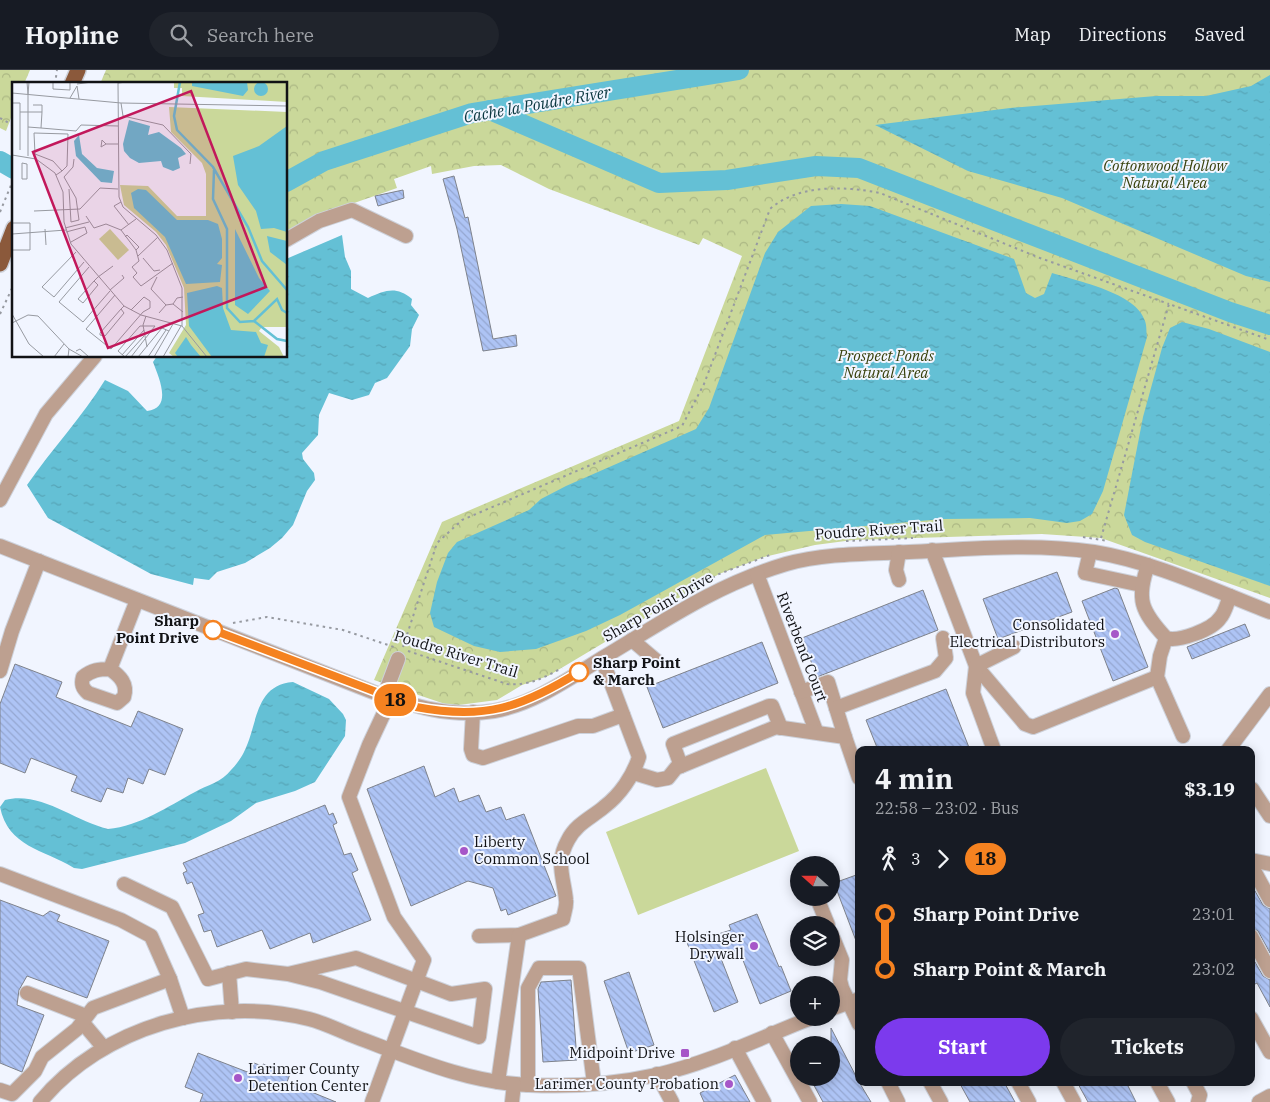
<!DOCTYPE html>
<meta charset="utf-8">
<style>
:root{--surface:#171b24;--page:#20242c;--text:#f1f3f6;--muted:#9ea1a6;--line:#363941;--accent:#7c3aed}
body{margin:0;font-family:"IBM Plex Serif",serif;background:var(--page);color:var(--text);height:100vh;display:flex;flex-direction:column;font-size:19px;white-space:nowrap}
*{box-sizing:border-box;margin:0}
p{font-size:16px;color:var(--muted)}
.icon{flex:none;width:28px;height:28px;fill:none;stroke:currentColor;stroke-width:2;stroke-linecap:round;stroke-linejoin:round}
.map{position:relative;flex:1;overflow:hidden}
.drawer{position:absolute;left:855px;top:676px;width:400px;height:340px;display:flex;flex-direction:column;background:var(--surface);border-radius:10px;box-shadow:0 2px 12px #0003}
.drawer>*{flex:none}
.badge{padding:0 10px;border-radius:16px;font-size:18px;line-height:32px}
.needle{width:32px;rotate:291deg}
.buttons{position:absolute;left:790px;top:786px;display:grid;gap:10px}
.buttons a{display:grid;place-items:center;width:50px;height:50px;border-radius:50%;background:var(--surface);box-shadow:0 2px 12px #0003;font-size:25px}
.map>.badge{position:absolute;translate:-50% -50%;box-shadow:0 0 0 2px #fff}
.legs{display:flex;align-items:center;gap:8px;height:55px;padding:0 20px;font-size:16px}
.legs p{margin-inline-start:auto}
.headline{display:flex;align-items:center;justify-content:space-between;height:85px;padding:0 20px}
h1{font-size:28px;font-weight:700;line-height:38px}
.cta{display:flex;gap:10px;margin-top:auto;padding:10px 20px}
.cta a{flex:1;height:58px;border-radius:30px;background:var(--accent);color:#fff;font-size:20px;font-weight:700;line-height:58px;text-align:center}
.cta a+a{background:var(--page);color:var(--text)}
ul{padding:0 20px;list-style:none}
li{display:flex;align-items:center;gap:18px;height:55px;font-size:19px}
li i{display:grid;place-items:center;width:8px;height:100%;margin:0 6px;background:currentColor}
li i::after{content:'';width:12px;height:12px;margin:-6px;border:4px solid;border-radius:50%;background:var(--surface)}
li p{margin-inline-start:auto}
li:first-child i{background:linear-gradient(#0000 50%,currentColor 0)}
li:last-child i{background:linear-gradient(currentColor 50%,#0000 0)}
header{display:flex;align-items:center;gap:30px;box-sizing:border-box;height:70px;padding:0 25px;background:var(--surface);border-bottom:1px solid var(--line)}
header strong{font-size:24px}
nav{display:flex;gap:28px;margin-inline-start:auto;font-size:18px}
.search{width:350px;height:45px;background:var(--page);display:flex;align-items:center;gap:12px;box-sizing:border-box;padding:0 18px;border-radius:28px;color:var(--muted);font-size:19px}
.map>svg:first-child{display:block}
.park{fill:url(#park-crowns)}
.garden{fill:#cad89a}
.water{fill:url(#water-ripples)}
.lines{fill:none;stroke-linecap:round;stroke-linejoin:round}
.river{stroke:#64c0d5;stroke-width:20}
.building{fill:url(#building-back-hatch);stroke:#7e828b}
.minor-casing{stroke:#cdd1da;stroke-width:16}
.major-casing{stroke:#cdd1da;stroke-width:18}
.path{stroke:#979aa1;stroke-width:2;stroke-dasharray:2.5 4;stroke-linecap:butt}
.minor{stroke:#bda090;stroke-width:14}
.major{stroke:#8b593b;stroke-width:15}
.line-1-casing{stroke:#fff;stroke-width:11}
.line-1{stroke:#f58220;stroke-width:8}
.stop-1-dot{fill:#fff;stroke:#f58220;stroke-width:2.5}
.poi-dot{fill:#a656c8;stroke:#f1f5ff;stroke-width:2}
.labels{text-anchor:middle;stroke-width:4;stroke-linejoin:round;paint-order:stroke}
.park-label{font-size:15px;font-style:italic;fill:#37400b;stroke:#f1f5ff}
.street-label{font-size:15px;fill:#111215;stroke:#f1f5ff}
.stop-label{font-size:15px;font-weight:bold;fill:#111215;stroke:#f1f5ff;text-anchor:end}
.poi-label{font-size:15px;fill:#111215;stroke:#f1f5ff;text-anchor:end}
.water-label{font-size:16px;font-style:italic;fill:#09363f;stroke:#f1f5ff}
.inset-river{fill:none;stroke:#64c0d5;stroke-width:2.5}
.inset-road{fill:none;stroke:#979aa1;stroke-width:1}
.view{fill:#c2185b;fill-opacity:0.15;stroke:#c2185b;stroke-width:2.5}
.inset-edge{fill:none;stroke:#111215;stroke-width:2.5}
</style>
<header>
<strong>Hopline</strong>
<div class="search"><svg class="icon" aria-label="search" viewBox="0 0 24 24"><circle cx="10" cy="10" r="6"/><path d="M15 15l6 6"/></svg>Search here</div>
<nav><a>Map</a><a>Directions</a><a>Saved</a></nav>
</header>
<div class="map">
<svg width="1270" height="1032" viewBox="0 0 1270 1032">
<defs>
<pattern id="park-crowns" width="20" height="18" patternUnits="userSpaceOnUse" patternTransform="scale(1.25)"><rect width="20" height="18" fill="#cad89a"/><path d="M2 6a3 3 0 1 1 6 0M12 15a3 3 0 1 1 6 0" fill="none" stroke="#acb884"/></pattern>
<pattern id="water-ripples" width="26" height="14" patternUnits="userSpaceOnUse" patternTransform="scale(1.25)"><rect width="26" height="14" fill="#64c0d5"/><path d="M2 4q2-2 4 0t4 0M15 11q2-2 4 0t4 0" fill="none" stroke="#56a4b6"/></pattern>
<pattern id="building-back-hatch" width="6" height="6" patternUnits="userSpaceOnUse" patternTransform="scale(1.25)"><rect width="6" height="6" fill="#aec4f5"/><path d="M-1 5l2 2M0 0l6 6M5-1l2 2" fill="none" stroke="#95a7d1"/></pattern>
</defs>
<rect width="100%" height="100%" fill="#f1f5ff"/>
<g class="park">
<polygon points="0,0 30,0 24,14 14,14 14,40 6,61 0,58"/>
<polygon points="106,0 1270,0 1270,528 1101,468 1042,464 853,470 815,475 764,487 719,504 548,606 522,615 497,630 451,636 374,610 442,452 679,351 742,186 703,168 699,175 549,119 501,95 474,96 432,104 431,96 394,109 397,118 320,145 286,163 286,14 100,14"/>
</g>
<polygon class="garden" points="766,698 799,781 638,845 606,762"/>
<g class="water">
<polygon points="1270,5 1270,212 1246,206 1062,128 968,101 875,55 1010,38 1156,26 1206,26 1251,16"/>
<path d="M841,134L870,136L1014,189L1026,223L1035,228L1044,224L1052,203C1077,211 1137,223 1145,251C1147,256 1146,262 1147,267L1103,421L1092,444L1080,451L1067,453L1030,448L942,449L765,465L620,545L586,561L536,579L500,582L474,576L434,557L430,543L437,512L448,483L457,472L529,440L541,429L566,416L696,359L709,338L765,183L778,162L811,136Z"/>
<path d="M342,165L345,187L351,201V219L368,228C386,220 396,216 412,229L411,235L419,245L412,259L410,276L387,308L375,313L369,325L352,330L329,323L319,345L318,365L302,383L303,389L314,403L315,410L307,421L293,455L282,468L270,478L245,493L217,502L209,510L194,508L193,515L151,504L48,448L27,415C52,379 82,347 105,310L128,321L147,341C173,338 159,308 153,292L157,286H286V189Z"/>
<polygon points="1182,252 1209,259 1270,282 1270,516 1145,472 1132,465 1124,445 1143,347 1162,278 1170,258"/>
<path d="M293,612L329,629L343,644L346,650L345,666L315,712L295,721L256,733L231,751L185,773L82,799L74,798C43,779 8,777 0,737L5,730C41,721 74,751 108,759C140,756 167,737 195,722C207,715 222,712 231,700C236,695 241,688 244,682C258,655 254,615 293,612Z"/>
</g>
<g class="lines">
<g class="river">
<polyline points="490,40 659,113 727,110 816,96 859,98 1230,242 1270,255"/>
<polyline points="0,91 14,99"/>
<polyline points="286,112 324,91 472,43 739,0"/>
</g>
</g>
<g class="building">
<polygon points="454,106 465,148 468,147 493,269 516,265 517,276 483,281 457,159 443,109"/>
<polygon points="403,120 404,128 378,136 375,126"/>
<polygon points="1057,502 1072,542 998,569 983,529"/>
<polygon points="1115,518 1118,519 1148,597 1113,611 1082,531"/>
<polygon points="923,520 938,560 817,607 802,568"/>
<polygon points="1245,554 1250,566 1192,589 1187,577"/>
<polygon points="762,572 778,613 663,658 647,617"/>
<polygon points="15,594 62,612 56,627 131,657 138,641 183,659 165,705 149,699 143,714 128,708 123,723 107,718 101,732 71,721 77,706 31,688 25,703 0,693 0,634"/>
<polygon points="946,619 970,680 878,680 866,650"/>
<polygon points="424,696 435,727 454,718 459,732 479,725 486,742 501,737 506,750 524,744 556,826 508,845 506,839 501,841 493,818 468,811 411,836 367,719"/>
<polygon points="325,735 329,745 333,743 337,753 333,755 344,785 351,783 358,800 352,803 371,850 313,873 310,863 270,879 262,860 217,877 211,860 204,862 198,845 204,843 192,812 187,814 183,803 187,801 183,793"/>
<polygon points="859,804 859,876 858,876 834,813"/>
<polygon points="1251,814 1263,835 1270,839 1270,883 1258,861 1251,857"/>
<polygon points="0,830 43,846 50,841 60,845 57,851 109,871 87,928 27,906 19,920 17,935 44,945 22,1002 0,993"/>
<polygon points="757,844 779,897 781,896 791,921 760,934 739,880 720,886 738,932 714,942 686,870 710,861 712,866 731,860 729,855"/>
<polygon points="1251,885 1263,906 1270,910 1270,937 1257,913 1251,916"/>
<polygon points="629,902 654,975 629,983 604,911"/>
<polygon points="571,910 577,990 543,992 538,919 541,912"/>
<polygon points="831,958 859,1012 871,1032 823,1032 810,1008 831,1008"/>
<polygon points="198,983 250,1003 254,993 262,996 263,994 290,1004 287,1012 336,1032 200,1032 203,1024 185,1017"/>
<polygon points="735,1005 750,1032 704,1032 700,1023"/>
<polygon points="959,1012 1004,1012 1015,1032 970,1032"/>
<polygon points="1077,1012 1126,1012 1136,1032 1088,1032"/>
</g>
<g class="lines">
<g class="minor-casing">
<g id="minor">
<polyline points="286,170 319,151 352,140 406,166"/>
<polyline points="0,430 46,344 95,286"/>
<path d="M0,476L373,622C413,636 450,648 494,641C534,634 570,608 604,587C666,550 716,515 786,494C825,483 869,484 909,482C970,479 1034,473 1094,482C1155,492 1213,520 1270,542"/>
<polyline points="932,480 976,596 1025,654 1033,657 1157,607"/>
<polyline points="1090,482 1085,503 1141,515"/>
<path d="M1148,495C1136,529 1141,541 1166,568C1178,572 1212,560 1220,548C1225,543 1227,533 1230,526"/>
<polyline points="757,504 816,661"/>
<polyline points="899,510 896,500 899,482"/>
<polyline points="1166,568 1160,586 1157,607 1183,666"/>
<polyline points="632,570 658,592"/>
<polyline points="976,596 973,623 994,680"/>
<polyline points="976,596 1014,577"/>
<path d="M110,599C120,606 128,614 124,627L117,633L88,623C82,618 81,614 83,607C92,600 99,599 110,599L137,530"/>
<polyline points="0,601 12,561 39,491"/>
<polyline points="801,622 828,612 845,667"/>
<polyline points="384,626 398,589"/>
<polyline points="836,638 935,601 946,588 943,568"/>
<polyline points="473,642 471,679 473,685 483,688 578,656 593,656 623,645"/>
<polyline points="1228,680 1270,624"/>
<polyline points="681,696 673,674 769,636 772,636 781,658"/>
<polyline points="634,703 657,710 668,708 676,698 776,657 845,667 859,708"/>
<polyline points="1251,721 1252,719 1270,746"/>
<polyline points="1251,790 1270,794"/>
<polyline points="1251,795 1270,830"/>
<polyline points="0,804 121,850 151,866 170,909 183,948"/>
<polyline points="124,814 172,837 208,909 246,899 288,904 356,888 451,924 485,919 479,967 320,912 288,904"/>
<polyline points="817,828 828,855"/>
<polyline points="831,863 842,890 840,910 842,918 859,954"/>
<path d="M479,866L519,865L563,849C564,843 567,836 566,830C564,808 555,793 568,770C576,754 591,748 604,737C620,725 633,706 639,687L602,589"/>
<polyline points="1251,866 1270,901"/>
<polyline points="229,903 232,942"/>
<polyline points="27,923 86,946"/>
<polyline points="831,939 859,929"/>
<polyline points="1251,948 1270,982"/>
<polyline points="83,953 104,978"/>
<polyline points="772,963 810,1032"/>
<polyline points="735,978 764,1032"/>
<polyline points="657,1004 672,1032"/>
<polyline points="498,1012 519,865"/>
<polyline points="888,1012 898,1032"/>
<polyline points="930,1012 941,1032"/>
<polyline points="1018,1012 1029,1032"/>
<polyline points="1063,1012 1074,1032"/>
<polyline points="1157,1012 1168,1032"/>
<polyline points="1193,1012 1200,1025 1198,1032"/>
<polyline points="528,1015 528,918 539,898 579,898 594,1013"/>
<polyline points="0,1020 12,1024 35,1001 42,987 77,959 93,938 170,909"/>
<path d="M40,1032C103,956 215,925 309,949C325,953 340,961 356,967C412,988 468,1013 529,1015C571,1017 615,1014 656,1005C709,993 760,968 811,948"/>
<polyline points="372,1032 424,890 394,847 349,727 369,675 391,628"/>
<polyline points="512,1032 514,1014"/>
<polyline points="1259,1032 1270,1026"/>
</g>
</g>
<g class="major-casing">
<g id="major">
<polyline points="72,14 78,0"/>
<polyline points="0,194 14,158"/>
</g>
</g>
<g class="path">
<polyline points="55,14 57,0"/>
<polyline points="0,48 14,56"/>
<polyline points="0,142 14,108"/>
<polyline points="0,244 14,214"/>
<polyline points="1083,467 1108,471"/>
<polyline points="1101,468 1169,234 1270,270"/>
<polyline points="846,471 913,468"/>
<polyline points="707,511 719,504 770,485"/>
<polyline points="233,553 267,547 343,560 394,577"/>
<path d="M403,577L437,473L462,450L682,356L704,314L770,139C798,114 845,116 880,123L1040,188L1169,234"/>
<path d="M408,581L507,614C529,616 543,608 562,598"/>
</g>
<use href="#minor" class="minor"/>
<use href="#major" class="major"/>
</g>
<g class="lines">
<g class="line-1-casing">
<path id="line-1" d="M213,560L416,637C484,650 521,638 579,602"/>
</g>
<use href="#line-1" class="line-1"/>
</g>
<g class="stop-1-dot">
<circle cx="213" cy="560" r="9"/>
<circle cx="579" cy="602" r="9"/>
</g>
<g class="poi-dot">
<circle cx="1115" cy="564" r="5"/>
<circle cx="464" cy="781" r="5"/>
<circle cx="754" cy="876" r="5"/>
<rect x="680" y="978" width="10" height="10" rx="2.5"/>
<circle cx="238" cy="1008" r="5"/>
<circle cx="729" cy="1014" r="5"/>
</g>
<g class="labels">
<g class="park-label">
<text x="1165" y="101">Cottonwood Hollow<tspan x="1165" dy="17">Natural Area</tspan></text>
<text x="886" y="291">Prospect Ponds<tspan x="886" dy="17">Natural Area</tspan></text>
</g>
<g class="street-label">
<text transform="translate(879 460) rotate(-4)" y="5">Poudre River Trail</text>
<text transform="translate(658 537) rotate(-30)" y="5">Sharp Point Drive</text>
<text transform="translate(802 577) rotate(69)" y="5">Riverbend Court</text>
<text transform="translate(456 584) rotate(17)" y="5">Poudre River Trail</text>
</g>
<g class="stop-label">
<text x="199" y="556">Sharp<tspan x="199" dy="17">Point Drive</tspan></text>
<text x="593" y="598" text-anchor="start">Sharp Point<tspan x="593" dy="17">&amp; March</tspan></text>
</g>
<g class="poi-label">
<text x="1105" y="560">Consolidated<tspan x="1105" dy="17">Electrical Distributors</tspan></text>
<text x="474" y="777" text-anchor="start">Liberty<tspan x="474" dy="17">Common School</tspan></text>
<text x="744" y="872">Holsinger<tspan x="744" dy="17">Drywall</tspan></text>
<text x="675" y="988">Midpoint Drive</text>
<text x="248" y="1004" text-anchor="start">Larimer County<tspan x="248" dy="17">Detention Center</tspan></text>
<text x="719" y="1019">Larimer County Probation</text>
</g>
<g class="water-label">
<text transform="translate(537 34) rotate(-10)" y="6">Cache la Poudre River</text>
</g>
</g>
<g transform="translate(12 12)">
<rect width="275" height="275" fill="#f1f5ff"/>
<path d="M162,0H275V20L170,14V6H162ZM157,25L275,30V245H250L247,249L267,265L272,275H162L157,271L174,243L172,206L154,163L144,150L112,123L108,103L136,104L165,134H194V92L190,81L159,50Z" fill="#cad89a"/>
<path d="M98,147L117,168L106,178L87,157Z" fill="#cad89a"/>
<path d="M242 7a7 7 0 1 1 14 0a7 7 0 1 1-14 0ZM180,0H235L236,8L231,14L180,4ZM117,38L138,44L136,53L147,50L169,66L174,72L166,76L168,86L161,89L151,85L149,79L127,81L118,76L112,69L111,62ZM275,44V150L262,146L249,147L244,129L226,103L221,74L247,64ZM67,53L70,72L85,86L102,89L100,101L89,100L64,74L62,59ZM126,107L134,108L165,138H196L206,142L210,157V176L205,182L210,183L208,200L174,202L153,155L122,126L119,111ZM223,147L247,196L258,209L236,232L223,223ZM255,154L275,159V183L258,170ZM205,204L210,206L211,226L219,248L244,250L249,261L256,263L252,275H200L177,244L175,211ZM174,255L179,263L189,275H166L163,271Z" fill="#64c0d5"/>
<path class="inset-river" d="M168,0L162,34L165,48L201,85L236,145L250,179L275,208M202,88L201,117L215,147V226L228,240L242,239L265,217L270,228L275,231M242,239L265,257L275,259"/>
<path class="inset-road" d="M15,0L16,12L17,0M41,0V7L58,8V0M65,2L80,0M0,11L109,21L275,24M58,16L65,4L67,17M0,21H8V68M109,21L111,34L151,43L179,72L178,82M8,30H30V23H21M16,45L29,46L30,30M29,46L64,49L69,43L106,44M94,62L89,65L90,58L94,62H106M0,73L24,77L43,91L51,110L52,140L59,162L112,224L129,233L170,244V206L155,168L144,153L111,125L107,115L106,1L115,0M16,74V12M10,81L15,82V97H10ZM44,93L50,89L41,79L23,72L22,51L56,52L55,84L50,89M57,107L59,140L67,138L64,116L52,95L61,85L62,77M109,120L102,124L117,143M22,129L68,127L88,106L106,107M74,134L82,146L94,142L109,148L124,168L127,179L120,185L125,191L121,195L129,204L161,181M0,141H18V168H0M53,146L77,140M33,147L34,163M109,148L124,137M54,150L73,145L75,151L59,160M0,152L54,148M113,155L115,153L127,165L124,168M64,170L30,205L42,215L72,180M126,174L146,155M131,176L142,189L148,188M77,185L47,220L71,240L98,209M145,195L139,207L154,223M82,199L86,203L71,221L66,217L82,199L86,195L101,184M98,208L112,196L110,193M103,213L74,247L99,267L131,230L138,226V219L132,215L119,228M171,215L165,216L161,222L171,230M109,227L112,231L93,254L88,253V251L109,227L112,224M147,231L154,223L161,222M0,232L17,262L32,275M134,234L131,243L135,265M0,241L16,233L26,234L57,267L56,275M170,244L195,275M57,267L71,275M64,269L68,267L77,275M110,273L132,248M42,275L52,262M113,275L106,269L128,244H143L119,275M113,275L132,254M126,275L150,246L157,249M136,275L154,248M142,275L161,242M151,275L169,244"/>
<path class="view" d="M179,9L254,205L96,266L21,70Z"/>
<rect width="275" height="275" class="inset-edge"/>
</g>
</svg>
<div class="buttons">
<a><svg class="needle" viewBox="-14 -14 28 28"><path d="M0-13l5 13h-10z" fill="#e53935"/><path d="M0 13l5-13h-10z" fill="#9ea1a6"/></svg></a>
<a><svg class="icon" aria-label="layers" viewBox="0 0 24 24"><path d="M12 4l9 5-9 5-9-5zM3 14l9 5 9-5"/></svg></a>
<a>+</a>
<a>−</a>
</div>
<b class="badge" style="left:395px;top:630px;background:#f58220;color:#111">18</b>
<section class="drawer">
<div class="headline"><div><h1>4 min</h1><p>22:58 – 23:02 · Bus</p></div><b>$3.19</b></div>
<div class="legs"><svg class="icon" aria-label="walk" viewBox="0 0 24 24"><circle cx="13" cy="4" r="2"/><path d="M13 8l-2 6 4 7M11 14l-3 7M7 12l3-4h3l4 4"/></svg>3<svg class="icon" aria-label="forward" viewBox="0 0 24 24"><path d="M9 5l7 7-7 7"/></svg><b class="badge" style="background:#f58220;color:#111">18</b></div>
<ul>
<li><i style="color:#f58220"></i><b>Sharp Point Drive</b><p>23:01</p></li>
<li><i style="color:#f58220"></i><b>Sharp Point &amp; March</b><p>23:02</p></li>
</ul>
<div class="cta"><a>Start</a><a>Tickets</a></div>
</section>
</div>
